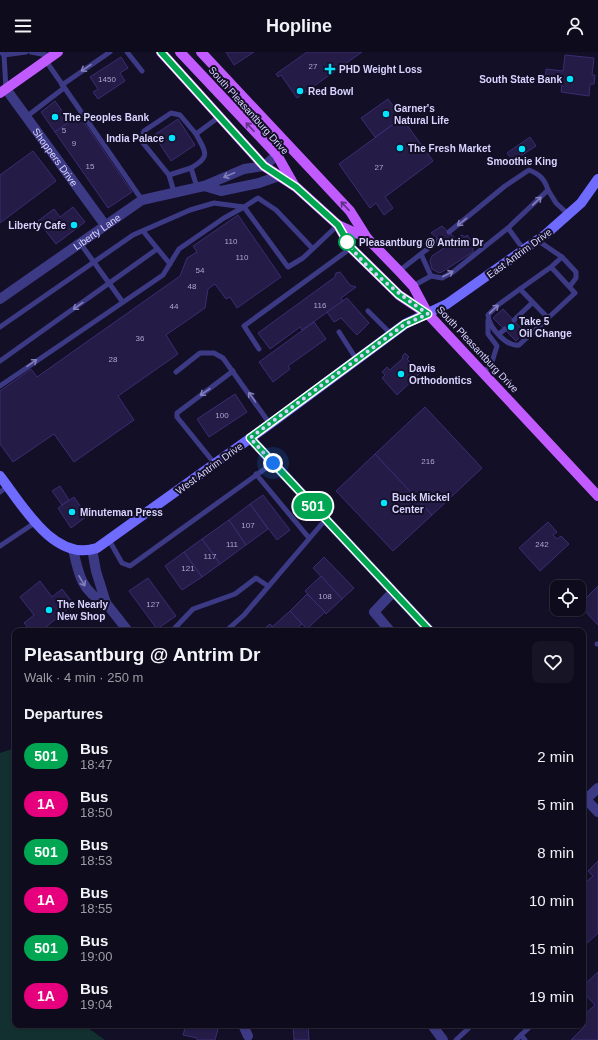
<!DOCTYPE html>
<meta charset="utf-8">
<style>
:root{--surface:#0e0b1c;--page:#171425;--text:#f1f3f6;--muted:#9b9ba3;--line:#2e2b3b}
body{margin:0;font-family:Helvetica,sans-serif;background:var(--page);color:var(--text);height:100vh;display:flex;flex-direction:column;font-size:15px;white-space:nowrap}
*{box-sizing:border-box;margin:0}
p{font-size:13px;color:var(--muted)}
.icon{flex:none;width:22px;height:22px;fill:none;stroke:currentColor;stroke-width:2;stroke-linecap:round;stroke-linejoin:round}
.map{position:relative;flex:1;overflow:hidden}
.sheet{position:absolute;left:12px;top:576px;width:574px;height:400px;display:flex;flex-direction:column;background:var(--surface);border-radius:8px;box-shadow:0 1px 3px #0004,0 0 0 1px var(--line)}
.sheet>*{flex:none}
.badge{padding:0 8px;border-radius:13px;font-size:14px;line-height:26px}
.tools{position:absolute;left:550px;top:528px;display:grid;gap:8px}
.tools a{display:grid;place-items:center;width:36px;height:36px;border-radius:8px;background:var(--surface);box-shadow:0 1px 3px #0004,0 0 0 1px var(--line);font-size:20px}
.you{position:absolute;width:20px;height:20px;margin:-10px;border:3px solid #fff;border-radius:50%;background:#1a73e8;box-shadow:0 0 0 6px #1a73e833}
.map>.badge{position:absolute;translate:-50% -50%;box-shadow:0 0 0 2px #fff}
h2{padding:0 12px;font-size:15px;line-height:36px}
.round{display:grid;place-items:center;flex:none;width:42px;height:42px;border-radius:8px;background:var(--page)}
.summary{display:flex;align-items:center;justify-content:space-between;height:68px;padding:0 12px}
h1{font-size:19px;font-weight:700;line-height:30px}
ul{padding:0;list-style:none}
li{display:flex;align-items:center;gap:12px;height:48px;padding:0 12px}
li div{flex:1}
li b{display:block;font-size:15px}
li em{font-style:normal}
li .badge{min-width:44px;font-weight:700;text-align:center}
header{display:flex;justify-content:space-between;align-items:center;height:52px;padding:0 12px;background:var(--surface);font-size:18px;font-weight:700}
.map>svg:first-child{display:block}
.green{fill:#12302f}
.building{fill:#241b47;stroke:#3b2d73}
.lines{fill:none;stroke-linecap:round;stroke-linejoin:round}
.lane{stroke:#3d3a85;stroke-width:5}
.street{stroke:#3d3a85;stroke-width:10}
.secondary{stroke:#6f6bff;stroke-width:10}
.primary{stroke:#c25bff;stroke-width:10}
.oneway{stroke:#837fbc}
.oneway2{stroke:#623188}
.line-casing{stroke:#fff;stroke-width:9}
.line{stroke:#00a651;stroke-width:6}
.walk{stroke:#d9d4ff;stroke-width:4;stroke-dasharray:0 7.2}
.poi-dot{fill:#00e5ff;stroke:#130f26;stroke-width:1.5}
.stop-dot{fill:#fff;stroke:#00a651;stroke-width:2}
.labels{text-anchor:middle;stroke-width:4;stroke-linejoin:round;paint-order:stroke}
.number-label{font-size:8px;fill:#aca6d1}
.poi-label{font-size:10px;font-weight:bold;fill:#d9d4ff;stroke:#130f26;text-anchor:start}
.street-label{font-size:10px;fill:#d9d4ff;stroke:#130f26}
.stop-label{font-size:10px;font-weight:bold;fill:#d9d4ff;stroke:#130f26;text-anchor:start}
</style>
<header><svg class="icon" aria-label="menu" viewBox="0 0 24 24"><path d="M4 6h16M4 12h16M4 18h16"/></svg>Hopline<svg class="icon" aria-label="person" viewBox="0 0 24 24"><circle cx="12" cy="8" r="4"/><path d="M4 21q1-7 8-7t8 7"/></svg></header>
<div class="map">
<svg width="598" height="988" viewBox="0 0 598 988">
<rect width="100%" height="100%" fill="#130f26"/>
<polygon class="green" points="15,696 15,973 84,973 105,988 0,988 0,701"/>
<g class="building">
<polygon points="226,0 254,0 234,13"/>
<polygon points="307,0 362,0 297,46 281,23 278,25 276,22"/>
<polygon points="565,3 594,6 592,23 595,23 594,32 590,32 589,44 561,40 562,33 545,31 546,17 563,19"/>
<polygon points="121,5 128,16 120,21 125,29 98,47 93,40 98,37 90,25"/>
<polygon points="388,47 402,66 375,85 361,66"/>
<polygon points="55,49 70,70 55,80 41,60"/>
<polygon points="79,63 132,140 108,156 55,80"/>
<polygon points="402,66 433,109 385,145 393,156 384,163 376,151 370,156 339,112"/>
<polygon points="178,67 195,93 171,109 154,83"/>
<polygon points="530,85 536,94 513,109 507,101"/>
<polygon points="33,99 56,129 0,171 0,123"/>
<polygon points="73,155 85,170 56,192 38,169 54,157 60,165"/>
<polygon points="238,163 281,225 237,256 230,245 226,247 215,232 208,237 205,256 166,283 178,302 118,344 134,368 74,410 54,382 13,410 0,392 0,339 31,317 37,325 180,224 187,206 197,200 193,194"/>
<polygon points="442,174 456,187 462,183 465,185 467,183 475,194 473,196 473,200 442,220 439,221 432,217 430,209 432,204 447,194 431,181"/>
<polygon points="340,220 350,233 356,235 341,246 343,249 302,278 300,275 270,297 258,281 335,225 336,221"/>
<polygon points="347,246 369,271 357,283 341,266 334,270 327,260"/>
<polygon points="503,257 525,280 516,289 493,266"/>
<polygon points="314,270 326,287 288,314 290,317 273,330 259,310"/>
<polygon points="405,301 409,305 407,307 420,321 397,343 382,326 385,323 382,320 387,315 390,318 403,306 402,305"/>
<polygon points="235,342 247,360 209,385 197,367"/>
<polygon points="425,355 482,416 432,463 375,402"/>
<polygon points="375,402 432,463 393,499 336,439"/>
<polygon points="60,434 69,448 62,453 52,439"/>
<polygon points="263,443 290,478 277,488 250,452"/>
<polygon points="74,445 87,464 71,476 58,456"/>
<polygon points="250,452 268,477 246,493 229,468"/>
<polygon points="229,468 246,493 220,512 202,487"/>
<polygon points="548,470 557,480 553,483 557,487 561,484 569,492 540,519 519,496"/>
<polygon points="202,487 220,512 202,525 184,500"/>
<polygon points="184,500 202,525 182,538 165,514"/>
<polygon points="324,505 354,536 342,547 313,516"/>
<polygon points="321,524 342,547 326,562 305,539"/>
<polygon points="148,526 176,564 157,577 129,539"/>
<polygon points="40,529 52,545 62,537 74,552 41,579 31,579 24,571 34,563 20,545"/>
<polygon points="598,534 598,573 579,553"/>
<polygon points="307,542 325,560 307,577 290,559"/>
<polygon points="290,559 302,572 294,579 276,579 272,575"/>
<polygon points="270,572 276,579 261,579"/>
<polygon points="598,809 598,881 583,895 583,827 586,830 593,824 588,819"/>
<polygon points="598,920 598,988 571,988 586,973 583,970 583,964 595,953 583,940 583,934"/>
<polygon points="186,973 206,973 218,977 215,988 197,988 197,986 183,983"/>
<polygon points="293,973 308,973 309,988 294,988"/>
</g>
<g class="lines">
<g class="lane">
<polyline points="1,0 4,3 6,37"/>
<polyline points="31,0 52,4"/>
<polyline points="127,0 142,19"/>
<polyline points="4,3 26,0"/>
<polyline points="46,9 142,148"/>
<polyline points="62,33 110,0"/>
<polyline points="26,65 64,36"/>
<path d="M196,82C206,101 211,104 191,116L197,135"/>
<polyline points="169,123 191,116"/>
<polyline points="548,138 556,151 569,163"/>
<polyline points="174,140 169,123 143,91 142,85 144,79 171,61 180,63 196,82 219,65"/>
<polyline points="508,176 524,198"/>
<polyline points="143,179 170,212"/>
<polyline points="537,188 562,205 551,215 520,237 548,266 575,241 551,215"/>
<polyline points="80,191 122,249"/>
<polyline points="421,202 431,224"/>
<polyline points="562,205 576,220 576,226 570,234"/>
<polyline points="399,219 439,188"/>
<path d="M413,234L431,224L442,226L453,220L508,176L548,138C545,128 540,122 529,118L505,134L449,180"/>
<path d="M520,237L498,253L488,263C489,276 507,295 519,293L548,266"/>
<polyline points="368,259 391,282"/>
<polyline points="514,268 532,251"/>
<polyline points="0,275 133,183 190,158 214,151 244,155 258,146 276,158 312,196"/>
<polyline points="339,280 357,308"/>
<polyline points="499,282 505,277"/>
<polyline points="259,297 244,274 351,196"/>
<polyline points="0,309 157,197"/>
<polyline points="176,320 200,301 214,301 223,306 270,372"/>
<polyline points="482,321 491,313 497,294 488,282 488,268"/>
<polyline points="0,334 163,223 179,197 224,166 244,155 288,215 303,206 338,173"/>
<polyline points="215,412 177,365 177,361 233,319"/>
<polyline points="256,422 309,486"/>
<polyline points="0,440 8,434"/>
<polyline points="109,488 122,511 130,514 273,411"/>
<polyline points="0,494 36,470"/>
<polyline points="172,579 193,557 235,542 256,526 268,534"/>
<polyline points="226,579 244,563 326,467"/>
<polyline points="597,592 598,592"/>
<polyline points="521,983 532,973"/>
<polyline points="456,988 472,973"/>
<polyline points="516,988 521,983 525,988"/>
</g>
<g class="street">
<path id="s1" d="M6,37L105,173"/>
<polyline points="204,134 221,139 259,131 279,124"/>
<path id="s2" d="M0,247L142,148L204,134L244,117L264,114L277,103"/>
<polyline points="250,386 430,579"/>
<path d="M73,497C78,521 82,541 106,551"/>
<polyline points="92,497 96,519 106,551 128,579"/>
<polyline points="390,579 374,560 393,540"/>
<polyline points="583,744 598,760"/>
<polyline points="583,750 598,736"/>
<polyline points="243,973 248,984"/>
<polyline points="432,973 443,988"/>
</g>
<path class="secondary" d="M0,424C21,451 54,511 97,496L270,372L405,272L447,252L546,182L581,151L598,127"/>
<g class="primary">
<polyline points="161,0 264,114 296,135 338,173 351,196 399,243 426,261"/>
<polyline points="180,0 277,103 294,133"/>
<polyline points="201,0 350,159 367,186"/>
<polyline points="0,41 58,0"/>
<polyline points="338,173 367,186 399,219 413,234 428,262 598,444"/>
</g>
</g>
<defs><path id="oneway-shaft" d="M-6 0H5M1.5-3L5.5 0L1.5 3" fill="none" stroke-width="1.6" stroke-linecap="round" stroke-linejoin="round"/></defs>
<g class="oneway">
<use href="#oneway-shaft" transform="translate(86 16) rotate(146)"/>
<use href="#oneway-shaft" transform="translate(229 123) rotate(157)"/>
<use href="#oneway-shaft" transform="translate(537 149) rotate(-44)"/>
<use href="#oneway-shaft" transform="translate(462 170) rotate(141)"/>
<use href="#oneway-shaft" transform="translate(448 222) rotate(-27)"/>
<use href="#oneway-shaft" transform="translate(78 254) rotate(144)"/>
<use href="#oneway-shaft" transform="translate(494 257) rotate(-43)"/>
<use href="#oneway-shaft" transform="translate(32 311) rotate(-35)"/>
<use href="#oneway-shaft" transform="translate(205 340) rotate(145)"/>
<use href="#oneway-shaft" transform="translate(252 345) rotate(-125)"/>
<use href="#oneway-shaft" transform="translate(82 529) rotate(60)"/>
</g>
<g class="oneway2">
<use href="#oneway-shaft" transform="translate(250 75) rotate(-133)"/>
<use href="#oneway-shaft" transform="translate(345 154) rotate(-133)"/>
</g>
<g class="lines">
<g class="line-casing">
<polyline id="line" points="161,0 264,114 296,135 338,173 351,196 399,243 428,262 405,272 250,386 430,579"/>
</g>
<use href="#line" class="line"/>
<path class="walk" d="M273,411L250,386L405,272L428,262C401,244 360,213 344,185L347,190"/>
</g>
<g class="poi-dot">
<path d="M328 11h4v4h4v4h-4v4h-4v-4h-4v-4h4z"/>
<circle cx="570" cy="27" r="4"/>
<circle cx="300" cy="39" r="4"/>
<circle cx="386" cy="62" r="4"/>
<circle cx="55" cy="65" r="4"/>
<circle cx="172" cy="86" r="4"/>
<circle cx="400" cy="96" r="4"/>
<circle cx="522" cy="97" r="4"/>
<circle cx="74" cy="173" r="4"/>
<circle cx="511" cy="275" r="4"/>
<circle cx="401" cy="322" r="4"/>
<circle cx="384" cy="451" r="4"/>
<circle cx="72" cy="460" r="4"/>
<circle cx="49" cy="558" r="4"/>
</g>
<circle class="stop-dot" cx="347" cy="190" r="8"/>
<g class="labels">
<g class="number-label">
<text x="313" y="17">27</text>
<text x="107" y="30">1450</text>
<text x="64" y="81">5</text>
<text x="74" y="94">9</text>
<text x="90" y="117">15</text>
<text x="379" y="118">27</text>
<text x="231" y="192">110</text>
<text x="242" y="208">110</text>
<text x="200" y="221">54</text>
<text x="192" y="237">48</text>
<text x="320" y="256">116</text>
<text x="174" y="257">44</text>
<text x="140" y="289">36</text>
<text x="113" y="310">28</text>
<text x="222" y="366">100</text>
<text x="428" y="412">216</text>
<text x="248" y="476">107</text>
<text x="232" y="495">111</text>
<text x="542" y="495">242</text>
<text x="210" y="507">117</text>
<text x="188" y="519">121</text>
<text x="325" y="547">108</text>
<text x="153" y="555">127</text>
</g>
<g class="poi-label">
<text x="339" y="21">PHD Weight Loss</text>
<text x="562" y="31" text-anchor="end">South State Bank</text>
<text x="308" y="43">Red Bowl</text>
<text x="394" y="60">Garner's<tspan x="394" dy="12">Natural Life</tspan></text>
<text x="63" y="69">The Peoples Bank</text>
<text x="164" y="90" text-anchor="end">India Palace</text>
<text x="408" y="100">The Fresh Market</text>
<text x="522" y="113" text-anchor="middle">Smoothie King</text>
<text x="66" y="177" text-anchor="end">Liberty Cafe</text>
<text x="519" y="273">Take 5<tspan x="519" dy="12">Oil Change</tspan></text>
<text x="409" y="320">Davis<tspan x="409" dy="12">Orthodontics</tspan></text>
<text x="392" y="449">Buck Mickel<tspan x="392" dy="12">Center</tspan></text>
<text x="80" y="464">Minuteman Press</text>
<text x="57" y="556">The Nearly<tspan x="57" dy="12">New Shop</tspan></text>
</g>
<g class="street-label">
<text transform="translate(249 58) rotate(48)" y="4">South Pleasantburg Drive</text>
<text dy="4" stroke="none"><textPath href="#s1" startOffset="84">Shoppers Drive</textPath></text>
<text dy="4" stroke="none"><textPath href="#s2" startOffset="118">Liberty Lane</textPath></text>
<text transform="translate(519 201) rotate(-36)" y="4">East Antrim Drive</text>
<text transform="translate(478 297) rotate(47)" y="4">South Pleasantburg Drive</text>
<text transform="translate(209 416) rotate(-36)" y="4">West Antrim Drive</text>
</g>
<g class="stop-label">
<text x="359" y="194">Pleasantburg @ Antrim Dr</text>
</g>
</g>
</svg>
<div class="tools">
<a><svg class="icon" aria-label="locate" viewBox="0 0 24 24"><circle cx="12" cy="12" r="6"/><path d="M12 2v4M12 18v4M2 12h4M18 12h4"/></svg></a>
</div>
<div class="you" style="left:273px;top:411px"></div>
<b class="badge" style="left:313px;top:454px;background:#00a651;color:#fff">501</b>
<section class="sheet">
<div class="summary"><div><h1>Pleasantburg @ Antrim Dr</h1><p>Walk · 4 min · 250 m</p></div><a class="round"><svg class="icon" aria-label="heart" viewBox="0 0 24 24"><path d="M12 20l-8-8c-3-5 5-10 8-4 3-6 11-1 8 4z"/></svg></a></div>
<h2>Departures</h2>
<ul>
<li><span class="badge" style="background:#00a651;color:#fff">501</span><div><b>Bus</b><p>18:47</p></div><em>2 min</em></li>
<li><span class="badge" style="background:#e6007e;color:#fff">1A</span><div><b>Bus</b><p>18:50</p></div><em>5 min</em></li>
<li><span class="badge" style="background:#00a651;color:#fff">501</span><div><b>Bus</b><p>18:53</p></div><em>8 min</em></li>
<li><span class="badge" style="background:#e6007e;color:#fff">1A</span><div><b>Bus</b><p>18:55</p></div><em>10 min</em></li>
<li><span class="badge" style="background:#00a651;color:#fff">501</span><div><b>Bus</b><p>19:00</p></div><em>15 min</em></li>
<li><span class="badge" style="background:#e6007e;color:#fff">1A</span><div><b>Bus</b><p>19:04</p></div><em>19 min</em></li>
</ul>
</section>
</div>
